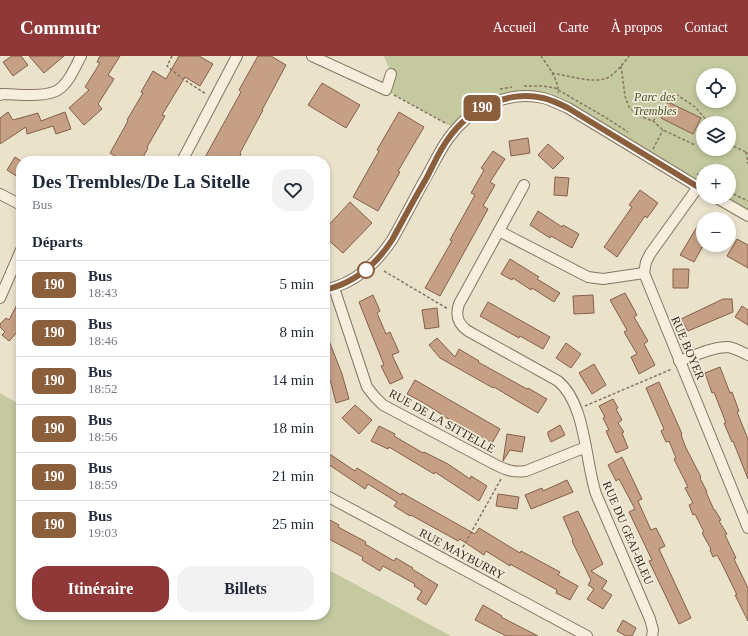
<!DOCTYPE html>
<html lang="fr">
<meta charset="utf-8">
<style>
:root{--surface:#fff;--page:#f2f2f3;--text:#1f2937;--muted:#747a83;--line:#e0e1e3;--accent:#903737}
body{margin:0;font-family:Georgia,serif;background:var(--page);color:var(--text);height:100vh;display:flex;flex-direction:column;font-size:15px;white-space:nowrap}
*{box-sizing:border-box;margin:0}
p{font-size:13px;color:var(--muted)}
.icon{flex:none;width:22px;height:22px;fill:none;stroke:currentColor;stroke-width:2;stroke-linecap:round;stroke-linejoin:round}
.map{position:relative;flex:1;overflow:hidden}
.sheet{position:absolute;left:16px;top:100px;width:314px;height:464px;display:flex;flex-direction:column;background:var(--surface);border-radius:16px;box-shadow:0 2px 6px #0003}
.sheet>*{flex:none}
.badge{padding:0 8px;border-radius:6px;font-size:14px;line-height:26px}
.tools{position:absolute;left:696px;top:12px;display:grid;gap:8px}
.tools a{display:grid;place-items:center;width:40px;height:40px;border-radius:50%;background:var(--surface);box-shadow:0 2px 6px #0003;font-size:20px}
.map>.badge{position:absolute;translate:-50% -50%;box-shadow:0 0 0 2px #fff}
h2{padding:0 16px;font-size:15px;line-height:36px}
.round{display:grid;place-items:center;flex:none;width:42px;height:42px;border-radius:16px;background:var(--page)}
.summary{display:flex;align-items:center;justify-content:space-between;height:68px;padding:0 16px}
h1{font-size:19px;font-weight:800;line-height:30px}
.button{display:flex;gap:8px;margin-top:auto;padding:8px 16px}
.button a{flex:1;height:46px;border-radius:16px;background:var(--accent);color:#fff;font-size:16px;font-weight:800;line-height:46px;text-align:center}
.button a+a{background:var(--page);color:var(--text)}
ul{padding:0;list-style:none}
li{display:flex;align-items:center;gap:12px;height:48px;padding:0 16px;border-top:1px solid var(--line)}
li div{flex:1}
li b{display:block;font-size:15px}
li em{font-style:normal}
li .badge{min-width:44px;font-weight:700;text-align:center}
header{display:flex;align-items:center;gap:24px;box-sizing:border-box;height:56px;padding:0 20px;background:var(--accent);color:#fff}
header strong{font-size:19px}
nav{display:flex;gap:22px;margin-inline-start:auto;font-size:14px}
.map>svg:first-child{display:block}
.green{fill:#c4c9a0;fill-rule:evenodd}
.building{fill:#c6a085;stroke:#846049}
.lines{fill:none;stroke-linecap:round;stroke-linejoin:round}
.minor-casing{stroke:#877561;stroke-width:12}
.path{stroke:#877561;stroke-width:1.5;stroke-dasharray:3 2;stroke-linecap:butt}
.minor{stroke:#f6efde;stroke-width:10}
.line-casing{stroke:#fff;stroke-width:9}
.line{stroke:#8b5e3c;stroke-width:6}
.stop-dot{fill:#fff;stroke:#8b5e3c;stroke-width:2}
.labels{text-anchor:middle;stroke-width:3.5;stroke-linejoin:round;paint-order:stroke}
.park-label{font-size:12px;font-style:italic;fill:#49532b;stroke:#f3ecdb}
.street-label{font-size:12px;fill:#392e23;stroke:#f3ecdb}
</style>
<header>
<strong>Commutr</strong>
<nav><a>Accueil</a><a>Carte</a><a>À propos</a><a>Contact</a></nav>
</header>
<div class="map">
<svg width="748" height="580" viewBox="0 0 748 580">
<rect width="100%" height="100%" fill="#ebe2cc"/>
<g class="green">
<path d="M384,0H748V160L715,141H729V115H703V134L555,46L507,43L456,73L386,34L391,18ZM703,19H729V45H703ZM703,67H729V93H703Z"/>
<polygon points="0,337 21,349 21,559 325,559 325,512 451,580 0,580"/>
</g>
<g class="building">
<polygon points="12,0 21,0 28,9 13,20 3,6"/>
<polygon points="29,0 64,0 44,17"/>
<polygon points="100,0 120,0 108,19 114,23 98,48 102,53 84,69 69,52 89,34 85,31 100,7 97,6"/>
<polygon points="179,0 199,0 213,8 200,30 185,21 162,59 165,60 147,91 148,92 141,105 123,105 110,97 128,65 127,64 143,37 141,36 153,15 166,23"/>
<polygon points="258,0 271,0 286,9 262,54 263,54 240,97 241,98 237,105 203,105 241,36 239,34"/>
<polygon points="322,27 360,49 346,72 308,49"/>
<polygon points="668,46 701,62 693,78 661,62"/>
<polygon points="8,56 13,64 38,57 41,65 65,56 71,73 56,78 53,70 27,78 26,71 0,88 0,62"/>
<polygon points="399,56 424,71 398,115 400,116 378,155 353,141 379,95 377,94"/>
<polygon points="528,82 530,97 511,100 509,85"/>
<polygon points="548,88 564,102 553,113 538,99"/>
<polygon points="493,95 505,103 490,126 495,129 483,150 488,153 440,240 425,232 452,185 450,184 475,139 471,137 484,114 481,112"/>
<polygon points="15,101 21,105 21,123 7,114"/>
<polygon points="555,121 569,122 567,140 554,139"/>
<polygon points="640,134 658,147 647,162 645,160 617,201 604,191 632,151 629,149"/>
<polygon points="350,146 372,167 343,197 325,181 325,173"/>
<polygon points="538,155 562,171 563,169 579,178 572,192 551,180 550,182 530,169"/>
<polygon points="703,161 703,190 694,206 680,199"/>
<polygon points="737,183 748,189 748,212 727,200"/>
<polygon points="510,203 539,221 537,223 560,237 554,246 532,232 531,234 513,222 512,224 501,218"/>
<polygon points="673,213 689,213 688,232 673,232"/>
<polygon points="625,237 637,259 634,261 648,285 644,288 655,309 639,318 631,301 637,298 624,276 627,274 610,244"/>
<polygon points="373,239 380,255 377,257 386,278 390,276 399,296 392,299 403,322 390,328 381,310 384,309 359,246"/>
<polygon points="593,239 594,257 574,258 573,240"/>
<polygon points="21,241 21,272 9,285 2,279 5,276 0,271 0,268 6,262 9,264"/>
<polygon points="723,243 732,243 733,256 688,275 681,263"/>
<polygon points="488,246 550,281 543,293 520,280 519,282 480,260"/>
<polygon points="742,250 748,254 748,269 735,261"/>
<polygon points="437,252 439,271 425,273 422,254"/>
<polygon points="325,277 326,277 342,318 349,343 336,347 331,327 325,311"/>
<polygon points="437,282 455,301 459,293 479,305 478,306 527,333 528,332 547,343 538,357 519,346 494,331 493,332 440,302 429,289"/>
<polygon points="566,287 581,298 571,312 556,302"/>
<polygon points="594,308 606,329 592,338 579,317"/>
<polygon points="720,311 730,337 732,336 739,355 737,356 748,383 748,423 733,385 732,386 724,367 726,367 714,336 712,337 705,317"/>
<polygon points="415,324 500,373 492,387 453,366 424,347 407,338"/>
<polygon points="659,326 682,378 681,379 686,392 701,421 700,422 707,436 706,436 714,454 715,454 721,464 719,465 727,478 725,479 736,502 734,503 748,532 748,565 735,539 737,539 722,508 717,499 713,501 710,494 711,493 702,477 704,476 695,458 693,459 689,449 693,447 685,432 688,431 674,403 676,402 669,385 666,386 661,375 664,373 646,332"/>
<polygon points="613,343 618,352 616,353 622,364 618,367 624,376 622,377 628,392 616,397 606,375 609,374 603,362 605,361 599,350"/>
<polygon points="355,349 372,364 359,378 342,362"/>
<polygon points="560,369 565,379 551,386 548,379 548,376"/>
<polygon points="379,370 395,378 394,380 423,397 424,396 448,408 470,423 471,420 487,430 479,445 435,416 434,418 389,391 388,393 371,385"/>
<polygon points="507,378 525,381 522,396 510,394 503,405"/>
<polygon points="325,395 355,415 357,412 401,439 402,437 475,478 479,472 520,497 521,495 560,516 558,519 578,530 570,544 556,537 557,534 510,508 510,510 486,495 484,499 460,483 458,485 411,459 410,460 394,450 397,446 368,428 365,433 325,406"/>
<polygon points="622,401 642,443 638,445 651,474 656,472 665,490 659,493 691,562 679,568 649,505 652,504 629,456 635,453 619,423 616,425 608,409"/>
<polygon points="567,424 573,436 531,453 525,439 542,432 543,435"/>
<polygon points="498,438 519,441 517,453 496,450"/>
<polygon points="578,455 603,508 591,515 607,525 602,533 612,539 603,553 587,543 594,533 588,529 591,524 572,485 573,484 563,461"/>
<polygon points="330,464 339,469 338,471 366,486 365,488 394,505 396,502 413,512 412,513 438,529 426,549 417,543 422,535 414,530 415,528 383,510 380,515 362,504 363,501 325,481 325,473"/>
<polygon points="483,549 502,560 501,561 538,580 506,580 475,564"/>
<polygon points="623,564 636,572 632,580 626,580 617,575"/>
</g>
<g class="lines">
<g class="minor-casing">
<g id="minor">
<polyline points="312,0 386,34 391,18"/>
<path d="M0,39L2,38C17,38 45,42 58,34C69,27 75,11 81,0"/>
<polyline points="182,105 237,0"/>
<path d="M524,129L459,248C455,260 458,268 468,275L558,325C586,348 585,405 596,438L650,563L653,574L652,580"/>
<polyline points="698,131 650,198 646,206 644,217 748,472"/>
<polyline points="0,138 21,149"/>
<polyline points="715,141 748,160"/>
<polyline points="499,175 588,221 603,223 644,217"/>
<path d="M334,232L367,331L375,341L383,349L496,409C506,414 514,417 526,415L586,391"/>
<path d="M325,234C355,227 375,209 392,184C403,165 413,145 424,125C432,111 439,96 448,83C469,53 506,34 543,42C552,44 560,49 568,52L703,134"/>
<polyline points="0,242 21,194"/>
<path d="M679,305C694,300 712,291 728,291C735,292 742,296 748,299"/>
<polyline points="325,439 587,580"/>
</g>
</g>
<g class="path">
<polyline points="172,0 167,10 183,23 206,38"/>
<path d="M541,0C548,10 559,24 558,37"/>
<polyline points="621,10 625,40 629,51 639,60 653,65 663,74 695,89"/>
<path d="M552,17C565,19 592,27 604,23C613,21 624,7 629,0"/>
<polyline points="524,30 542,30 555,32 608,63 628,76"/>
<polyline points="500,33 512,31"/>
<polyline points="394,39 447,68"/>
<polyline points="653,65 656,61 663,41 676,38 695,51 709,67"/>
<polyline points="729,91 733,90 748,97"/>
<polyline points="653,93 663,74"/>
<polyline points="746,96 748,108"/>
<polyline points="714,100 723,93"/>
<polyline points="697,118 703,121"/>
<polyline points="729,136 748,145"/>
<polyline points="384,215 448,253"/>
<polyline points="585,350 672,313"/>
<polyline points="458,500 501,423"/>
</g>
<use href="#minor" class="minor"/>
</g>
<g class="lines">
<g class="line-casing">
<path id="line" d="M325,234C354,227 376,209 392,184C403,164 414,143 426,123C433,110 439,95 448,83C469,53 506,34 543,42C552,44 560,48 568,52L703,134"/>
</g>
<use href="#line" class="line"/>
</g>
<circle class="stop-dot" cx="366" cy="214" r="8"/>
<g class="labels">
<g class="park-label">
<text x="655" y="45">Parc des<tspan x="655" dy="14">Trembles</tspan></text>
</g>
<g class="street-label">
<text transform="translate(688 292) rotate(67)" y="4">RUE BOYER</text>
<text transform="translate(442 365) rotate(29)" y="4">RUE DE LA SITTELLE</text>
<text transform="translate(628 477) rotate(67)" y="4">RUE DU GEAI-BLEU</text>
<text transform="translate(462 498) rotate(28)" y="4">RUE MAYBURRY</text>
</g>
</g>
</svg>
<div class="tools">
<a><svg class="icon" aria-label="locate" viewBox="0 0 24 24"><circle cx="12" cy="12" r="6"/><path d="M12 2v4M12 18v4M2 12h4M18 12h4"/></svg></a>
<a><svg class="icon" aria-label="layers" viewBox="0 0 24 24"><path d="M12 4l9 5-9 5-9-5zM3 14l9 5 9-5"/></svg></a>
<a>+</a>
<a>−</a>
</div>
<b class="badge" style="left:482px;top:52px;background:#8b5e3c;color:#fff">190</b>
<section class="sheet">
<div class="summary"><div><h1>Des Trembles/De La Sitelle</h1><p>Bus</p></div><a class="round"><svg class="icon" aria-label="heart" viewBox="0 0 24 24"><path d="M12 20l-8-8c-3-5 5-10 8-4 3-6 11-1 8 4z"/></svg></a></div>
<h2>Départs</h2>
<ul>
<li><span class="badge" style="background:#8b5e3c;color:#fff">190</span><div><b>Bus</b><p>18:43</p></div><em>5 min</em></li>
<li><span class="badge" style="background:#8b5e3c;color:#fff">190</span><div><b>Bus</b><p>18:46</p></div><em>8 min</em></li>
<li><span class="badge" style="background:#8b5e3c;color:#fff">190</span><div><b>Bus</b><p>18:52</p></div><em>14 min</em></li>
<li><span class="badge" style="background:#8b5e3c;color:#fff">190</span><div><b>Bus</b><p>18:56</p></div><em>18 min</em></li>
<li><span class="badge" style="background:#8b5e3c;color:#fff">190</span><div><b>Bus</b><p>18:59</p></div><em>21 min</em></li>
<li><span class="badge" style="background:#8b5e3c;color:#fff">190</span><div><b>Bus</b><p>19:03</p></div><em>25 min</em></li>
</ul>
<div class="button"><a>Itinéraire</a><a>Billets</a></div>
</section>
</div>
